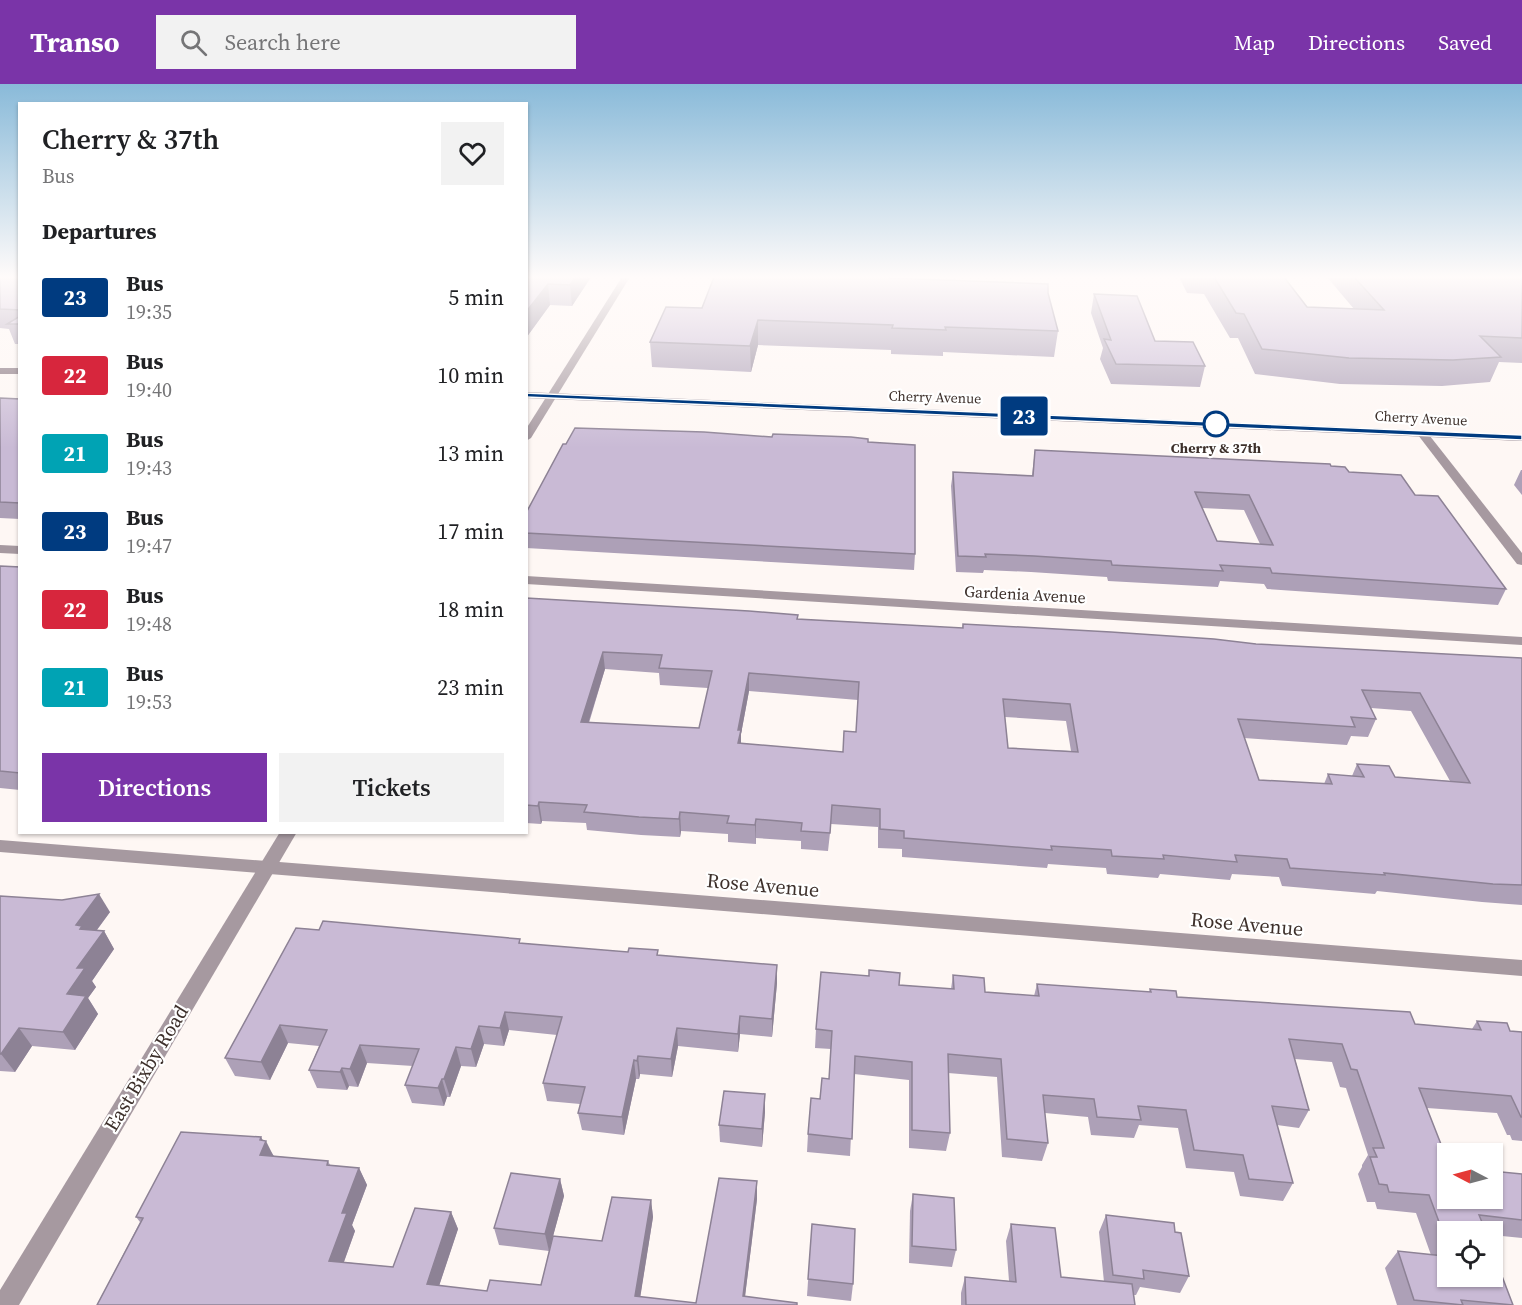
<!DOCTYPE html>
<style>
:root{--surface:#fff;--page:#f2f2f2;--text:#202124;--muted:#757577;--accent:#7a34a8}
body{margin:0;font-family:"Source Serif 4",serif;background:var(--page);color:var(--text);height:100vh;display:flex;flex-direction:column;font-size:22px;white-space:nowrap}
*{box-sizing:border-box;margin:0}
p{font-size:20px;color:var(--muted)}
.icon{flex:none;width:33px;height:33px;fill:none;stroke:currentColor;stroke-width:2;stroke-linecap:round;stroke-linejoin:round}
.map{position:relative;flex:1;overflow:hidden}
.drawer{position:absolute;left:18px;top:18px;width:510px;height:732px;display:flex;flex-direction:column;background:var(--surface);border-radius:0px;box-shadow:0 2px 4px #0004}
.drawer>*{flex:none}
.badge{padding:0 12px;border-radius:4px;font-size:21px;line-height:39px}
.needle{width:39px;rotate:276deg}
.fabs{position:absolute;left:1437px;top:1059px;display:grid;gap:12px}
.fabs a{display:grid;place-items:center;width:66px;height:66px;border-radius:0px;background:var(--surface);box-shadow:0 2px 4px #0004;font-size:30px}
.map>.badge{position:absolute;translate:-50% -50%;box-shadow:0 0 0 3px #fff}
h2{padding:0 24px;font-size:22px;line-height:54px}
.round{display:grid;place-items:center;flex:none;width:63px;height:63px;border-radius:0px;background:var(--page)}
.summary{display:flex;align-items:center;justify-content:space-between;height:102px;padding:0 24px}
h1{font-size:28px;font-weight:600;line-height:45px}
.cta{display:flex;gap:12px;margin-top:auto;padding:12px 24px}
.cta a{flex:1;height:69px;border-radius:0px;background:var(--accent);color:#fff;font-size:24px;font-weight:600;line-height:69px;text-align:center}
.cta a+a{background:var(--page);color:var(--text)}
ul{padding:0;list-style:none}
li{display:flex;align-items:center;gap:18px;height:78px;padding:0 24px}
li div{flex:1}
li b{display:block;font-size:22px}
li em{font-style:normal}
li .badge{min-width:66px;font-weight:700;text-align:center}
header{display:flex;align-items:center;gap:36px;box-sizing:border-box;height:84px;padding:0 30px;background:var(--accent);color:#fff}
header strong{font-size:28px}
nav{display:flex;gap:33px;margin-inline-start:auto;font-size:21px}
.search{width:420px;height:54px;background:var(--page);display:flex;align-items:center;gap:15px;box-sizing:border-box;padding:0 21px;border-radius:0px;color:var(--muted);font-size:22px}
.map>svg:first-child{display:block}
.lines{fill:none;stroke-linecap:round;stroke-linejoin:round}
.minor{fill:#a699a0;fill-rule:evenodd}
.tertiary{fill:#a699a0;fill-rule:evenodd}
.secondary{fill:#7d6b76;fill-rule:evenodd}
.wall{fill:#ada0b7;fill-rule:evenodd}
.shaded-wall{fill:#8d8295}
.building{fill:#c9bad5;stroke:#8d8295;stroke-width:1.5;fill-rule:evenodd}
.line{fill:#003b80;stroke:#fff;stroke-width:1.5}
.stop-dot{fill:#fff;stroke:#003b80;stroke-width:3}
.labels{text-anchor:middle;stroke-width:4.5;stroke-linejoin:round;paint-order:stroke}
.far-street-label{font-size:14px;fill:#3d302b;stroke:#fff}
.far-stop-label{font-size:14px;font-weight:bold;fill:#3d302b;stroke:#fff}
.street-label{font-size:16px;fill:#3d302b;stroke:#fff}
.near-street-label{font-size:20px;fill:#3d302b;stroke:#fff}
</style>
<header>
<strong>Transo</strong>
<div class="search"><svg class="icon" aria-label="search" viewBox="0 0 24 24"><circle cx="10" cy="10" r="6"/><path d="M15 15l6 6"/></svg>Search here</div>
<nav><a>Map</a><a>Directions</a><a>Saved</a></nav>
</header>
<div class="map">
<svg width="1522" height="1221" viewBox="0 0 1522 1221">
<rect width="100%" height="100%" fill="#fef7f4"/>
<g class="lines">
<g class="minor">
<polygon points="1422,346 1426,347 1522,469 1522,481 1517,480 1418,351 1417,349"/>
<polygon points="0,461 20,462 20,470 0,469"/>
<polygon points="526,492 1522,553 1522,561 526,500"/>
<polygon points="0,756 1522,876 1522,892 0,768"/>
</g>
<g class="tertiary">
<polygon points="622,193 630,193 531,354 526,357 526,345"/>
<polygon points="280,748 297,748 19,1221 0,1221 0,1206"/>
</g>
<g class="secondary">
<rect x="0" y="284" width="20" height="6"/>
<polygon points="526,308 1522,351 1522,357 526,314"/>
</g>
</g>
<g class="wall">
<polygon points="0,193 20,193 20,260 15,260 9,245 0,244"/>
<polygon points="526,193 591,193 572,222 550,221 526,254"/>
<polygon points="1179,193 1284,193 1307,223 1354,225 1327,193 1522,193 1522,279 1499,278 1490,298 1442,302 1340,300 1255,290 1238,254 1230,254 1204,210 1187,209"/>
<polygon points="889,194 1048,209 1058,247 1054,273 943,268 943,272 891,270 891,266 758,261 751,288 652,283 650,258 702,224"/>
<polygon points="1094,210 1155,257 1205,282 1200,303 1111,300 1100,275 1103,264 1091,229"/>
<polygon points="0,314 20,315 20,435 0,434"/>
<polygon points="772,353 868,358 915,470 914,486 526,464 526,429 566,360"/>
<path d="M1035,366L1331,382L1415,411L1506,505L1498,521L1267,505L1264,500L1220,497L1218,503L1108,497L1107,493L1031,488L984,486L983,489L956,488L951,402L953,388L1032,391ZM1202,424L1244,426L1260,460L1217,457Z"/>
<polygon points="1521,386 1522,386 1522,411 1514,401"/>
<polygon points="0,482 20,483 20,706 0,704"/>
<path d="M526,514L798,535L962,544L963,540L1256,560L1522,574V821L1482,818L1377,807L1375,810L1282,802L1279,793L1232,790L1230,796L1160,790L1158,794L1107,790L1106,784L1048,780L1047,784L902,773V765L878,764V743L831,740L828,767L801,765V757L756,754V760L728,758V750L681,747L680,753L641,751L587,746L586,739L542,737L541,740L526,739ZM605,585L659,589L660,601L708,604L699,644L589,639ZM749,607L858,616L856,648L843,668L741,660V650ZM1371,624L1411,627L1450,697L1395,693L1357,680L1352,692L1328,690L1324,700L1259,696L1244,654L1347,661L1351,652L1368,653L1376,635ZM1005,633L1066,637L1071,667L1008,664Z"/>
<polygon points="0,812 110,828 97,846 104,847 114,865 92,897 96,903 88,914 98,930 75,966 32,962 15,988 0,987"/>
<polygon points="296,844 521,859 658,872 777,899 772,953 740,950 738,968 678,962 672,993 640,990 639,995 636,995 624,1051 582,1046 578,1029 580,1020 547,1017 543,999 557,951 509,946 504,962 484,960 476,983 461,982 450,1013 447,1013 444,1022 412,1019 405,1001 413,982 367,979 358,1003 349,1002 347,1006 317,1004 309,986 319,962 288,959 270,996 235,992 225,974"/>
<polygon points="953,891 985,908 1034,912 1037,900 1149,908 1150,905 1177,913 1415,940 1472,945 1477,937 1510,947 1522,948 1522,1057 1512,1056 1510,1051 1507,1051 1497,1029 1427,1024 1448,1114 1522,1090 1522,1154 1492,1151 1492,1148 1448,1148 1448,1192 1513,1221 1397,1221 1385,1184 1398,1167 1431,1171 1416,1129 1377,1125 1375,1118 1367,1118 1358,1090 1362,1083 1362,1081 1368,1071 1346,1004 1340,1003 1332,978 1295,975 1309,1026 1299,1044 1277,1041 1293,1099 1283,1117 1240,1112 1234,1088 1186,1084 1178,1044 1139,1041 1134,1054 1091,1051 1088,1033 1045,1029 1048,1059 1042,1077 1002,1073 997,993 948,989 950,1049 946,1067 909,1064 909,996 854,990 850,1072 807,1068 808,1050 820,1015 829,995 831,965 815,964 816,945 899,901 951,905"/>
<polygon points="765,1028 762,1063 720,1058 719,1041"/>
<polygon points="263,1057 274,1072 328,1077 330,1081 359,1084 367,1101 352,1141 355,1147 344,1178 393,1183 451,1128 458,1145 439,1202 487,1207 541,1201 549,1167 499,1161 494,1144 560,1095 564,1112 553,1152 602,1157 651,1116 653,1133 640,1213 696,1219 757,1097 757,1115 745,1212 797,1221 97,1221 140,1138 136,1133"/>
<polygon points="913,1110 956,1166 952,1183 909,1179 910,1127"/>
<polygon points="1106,1131 1175,1148 1189,1192 1180,1209 1140,1203 1136,1211 1134,1211 1135,1221 961,1221 961,1209 965,1193 1009,1197 1006,1157 1011,1140 1061,1193 1104,1198 1099,1148"/>
<polygon points="812,1140 853,1200 851,1217 807,1212"/>
</g>
<g class="shaded-wall">
<polygon points="575,193 591,193 572,222 570,201"/>
<polygon points="548,200 550,221 526,254 526,228"/>
<polygon points="758,236 758,261 751,288 750,262"/>
<polygon points="603,568 605,585 583,656 581,638"/>
<polygon points="749,589 749,607 741,650 741,664 739,677 738,646"/>
<polygon points="539,718 542,737 541,740 538,722"/>
<polygon points="680,728 681,747 680,753 679,735"/>
<polygon points="756,735 756,760 755,741"/>
<polygon points="99,810 110,828 90,855 76,841"/>
<polygon points="104,847 114,865 92,897 96,903 88,914 98,930 75,966 63,948 67,910 77,884"/>
<polygon points="777,881 777,899 772,953 772,935"/>
<polygon points="505,928 509,946 504,962 500,944"/>
<polygon points="740,932 740,950 738,968 738,950"/>
<polygon points="280,941 288,959 270,996 261,978"/>
<polygon points="479,942 484,960 476,983 471,965"/>
<polygon points="19,944 32,962 15,988 1,970"/>
<polygon points="677,944 678,962 672,993 671,975"/>
<polygon points="360,961 367,979 358,1003 350,985"/>
<polygon points="456,963 461,982 450,1013 444,995"/>
<polygon points="638,972 640,990 639,995 637,977"/>
<polygon points="634,976 636,995 624,1051 622,1033"/>
<polygon points="342,984 349,1002 347,1006 340,988"/>
<polygon points="442,995 447,1013 444,1022 438,1004"/>
<polygon points="765,1010 765,1028 762,1063 762,1045"/>
<polygon points="261,1053 265,1060 266,1057 275,1075 260,1071"/>
<polygon points="359,1084 367,1101 352,1141 355,1147 338,1194 329,1177 342,1129"/>
<polygon points="560,1095 564,1112 549,1167 545,1150"/>
<polygon points="757,1097 757,1115 744,1221 743,1212"/>
<polygon points="651,1116 653,1133 639,1221 635,1212"/>
<polygon points="451,1128 458,1145 434,1217 427,1200"/>
</g>
<g class="building">
<polygon points="0,193 20,193 20,226 0,225"/>
<polygon points="526,193 575,193 570,201 548,200 526,228"/>
<polygon points="714,193 889,193 889,194 1048,200 1048,209 1058,247 945,243 946,246 892,244 893,241 758,236 750,262 650,258 666,223 702,224"/>
<polygon points="1214,193 1284,193 1307,223 1384,226 1354,193 1522,193 1522,254 1480,252 1501,273 1453,276 1349,274 1262,265 1244,230 1236,229"/>
<polygon points="1094,210 1137,212 1155,257 1193,258 1205,282 1116,280 1104,255 1111,256"/>
<polygon points="20,232 20,240 7,240"/>
<polygon points="0,314 20,315 20,419 0,418"/>
<polygon points="575,344 704,348 772,353 773,350 851,353 868,355 868,358 915,361 915,470 526,449 526,429 563,360 566,360"/>
<path d="M1035,366L1330,380L1331,382L1345,383L1349,388L1401,391L1415,411L1438,412L1506,505L1272,489L1270,484L1220,481L1223,487L1112,481L1111,477L1034,472L985,470L986,473L958,472L953,388L1033,392ZM1195,408L1249,411L1273,461L1217,457Z"/>
<polygon points="0,482 20,483 20,689 0,687"/>
<path d="M526,514L749,527L798,531L797,535L963,544V540L1111,548L1214,555L1256,560L1522,574V801L1493,800L1384,789L1385,791L1290,784L1287,775L1235,771L1237,778L1163,771L1164,775L1112,772L1111,766L1051,762L1052,766L904,754V747L880,745V725L832,721L830,749L801,747L802,739L756,735L755,741L727,739L729,732L680,728L679,735L639,733L584,728L587,721L539,718L538,722L526,721ZM603,568L662,571L659,584L712,587L699,644L581,638ZM749,589L859,598L856,648L844,647L843,668L738,659L741,646H738ZM1362,606L1420,609L1470,699L1395,693L1389,682L1357,680L1364,693L1328,690L1332,700L1259,696L1238,635L1355,643L1351,633L1376,635ZM1003,615L1070,620L1078,668L1008,664Z"/>
<polygon points="99,810 76,841 82,842 80,845 104,847 77,884 85,884 67,910 86,912 63,948 19,944 1,970 0,970 0,812 62,816"/>
<polygon points="323,837 520,855 519,859 628,868 629,864 658,866 657,871 777,881 772,935 740,932 738,950 677,944 671,975 638,972 637,977 634,976 622,1033 578,1029 585,1003 543,999 562,933 505,928 500,944 479,942 471,965 456,963 444,995 442,995 438,1004 405,1001 419,965 360,961 350,985 342,984 340,988 309,986 327,946 280,941 261,978 225,974 296,844 319,846"/>
<polygon points="869,886 900,889 899,901 954,905 953,891 984,894 985,908 1039,912 1037,900 1151,908 1150,905 1176,907 1177,913 1410,928 1415,940 1481,946 1477,937 1507,939 1510,947 1522,948 1522,1033 1521,1033 1511,1012 1419,1004 1446,1073 1448,1073 1448,1114 1492,1114 1492,1087 1522,1090 1522,1136 1479,1131 1486,1148 1448,1148 1448,1162 1429,1111 1389,1108 1387,1101 1379,1100 1370,1073 1377,1073 1373,1064 1384,1064 1357,986 1351,985 1342,960 1289,955 1309,1026 1272,1022 1293,1099 1249,1095 1243,1071 1194,1066 1186,1026 1138,1022 1141,1036 1097,1033 1094,1015 1043,1011 1048,1059 1007,1055 1001,975 948,970 950,1049 912,1046 912,978 855,972 852,1055 808,1050 811,1014 820,1015 822,994 829,995 832,947 816,945 821,888 869,892"/>
<polygon points="724,1007 765,1010 762,1045 719,1041"/>
<polygon points="181,1048 261,1053 260,1056 266,1057 260,1071 328,1077 327,1081 359,1084 342,1129 347,1129 329,1177 393,1183 415,1124 451,1128 427,1200 487,1207 490,1196 541,1201 553,1152 602,1157 612,1113 651,1116 635,1212 696,1219 719,1094 757,1097 743,1212 797,1219 797,1221 97,1221 143,1134 136,1133"/>
<polygon points="511,1089 560,1095 545,1150 494,1144"/>
<polygon points="913,1110 954,1114 956,1166 912,1162"/>
<polygon points="1106,1131 1174,1139 1175,1148 1181,1149 1189,1192 1143,1186 1144,1195 1113,1191"/>
<polygon points="812,1140 855,1145 853,1200 808,1195"/>
<polygon points="1011,1140 1055,1144 1061,1193 1132,1200 1135,1221 966,1221 965,1193 1016,1198"/>
<polygon points="1442,1166 1448,1166 1448,1192 1492,1192 1492,1166 1513,1221 1461,1216 1463,1221 1414,1216 1398,1167 1445,1172"/>
</g>
<linearGradient id="sky" x2="0" y2="1"><stop stop-color="#89bad9"/><stop offset="0.53" stop-color="#fffbfa"/><stop offset="1" stop-color="#fffbfa" stop-opacity="0"/></linearGradient>
<rect width="1522" height="364" fill="url(#sky)"/>
<polygon class="line" points="524,309 1522,351 1522,356 526,313 524,313"/>
<circle class="stop-dot" cx="1216" cy="340" r="12"/>
<g class="labels">
<g class="far-street-label">
<text transform="translate(935 313) rotate(2)" y="5">Cherry Avenue</text>
<text transform="translate(1421 334) rotate(3)" y="5">Cherry Avenue</text>
</g>
<g class="far-stop-label">
<text x="1216" y="369">Cherry &amp; 37th</text>
</g>
<g class="street-label">
<text transform="translate(1025 510) rotate(3)" y="6">Gardenia Avenue</text>
</g>
<g class="near-street-label">
<text transform="translate(763 801) rotate(5)" y="7">Rose Avenue</text>
<text transform="translate(1247 840) rotate(5)" y="7">Rose Avenue</text>
<text transform="translate(146 984) rotate(-59)" y="7">East Bixby Road</text>
</g>
</g>
</svg>
<div class="fabs">
<a><svg class="needle" viewBox="-14 -14 28 28"><path d="M0-13l5 13h-10z" fill="#e53935"/><path d="M0 13l5-13h-10z" fill="#757577"/></svg></a>
<a><svg class="icon" aria-label="locate" viewBox="0 0 24 24"><circle cx="12" cy="12" r="6"/><path d="M12 2v4M12 18v4M2 12h4M18 12h4"/></svg></a>
</div>
<b class="badge" style="left:1024px;top:332px;background:#003b80;color:#fff">23</b>
<section class="drawer">
<div class="summary"><div><h1>Cherry &amp; 37th</h1><p>Bus</p></div><a class="round"><svg class="icon" aria-label="heart" viewBox="0 0 24 24"><path d="M12 20l-8-8c-3-5 5-10 8-4 3-6 11-1 8 4z"/></svg></a></div>
<h2>Departures</h2>
<ul>
<li><span class="badge" style="background:#003b80;color:#fff">23</span><div><b>Bus</b><p>19:35</p></div><em>5 min</em></li>
<li><span class="badge" style="background:#d7263d;color:#fff">22</span><div><b>Bus</b><p>19:40</p></div><em>10 min</em></li>
<li><span class="badge" style="background:#00a3b4;color:#fff">21</span><div><b>Bus</b><p>19:43</p></div><em>13 min</em></li>
<li><span class="badge" style="background:#003b80;color:#fff">23</span><div><b>Bus</b><p>19:47</p></div><em>17 min</em></li>
<li><span class="badge" style="background:#d7263d;color:#fff">22</span><div><b>Bus</b><p>19:48</p></div><em>18 min</em></li>
<li><span class="badge" style="background:#00a3b4;color:#fff">21</span><div><b>Bus</b><p>19:53</p></div><em>23 min</em></li>
</ul>
<div class="cta"><a>Directions</a><a>Tickets</a></div>
</section>
</div>
